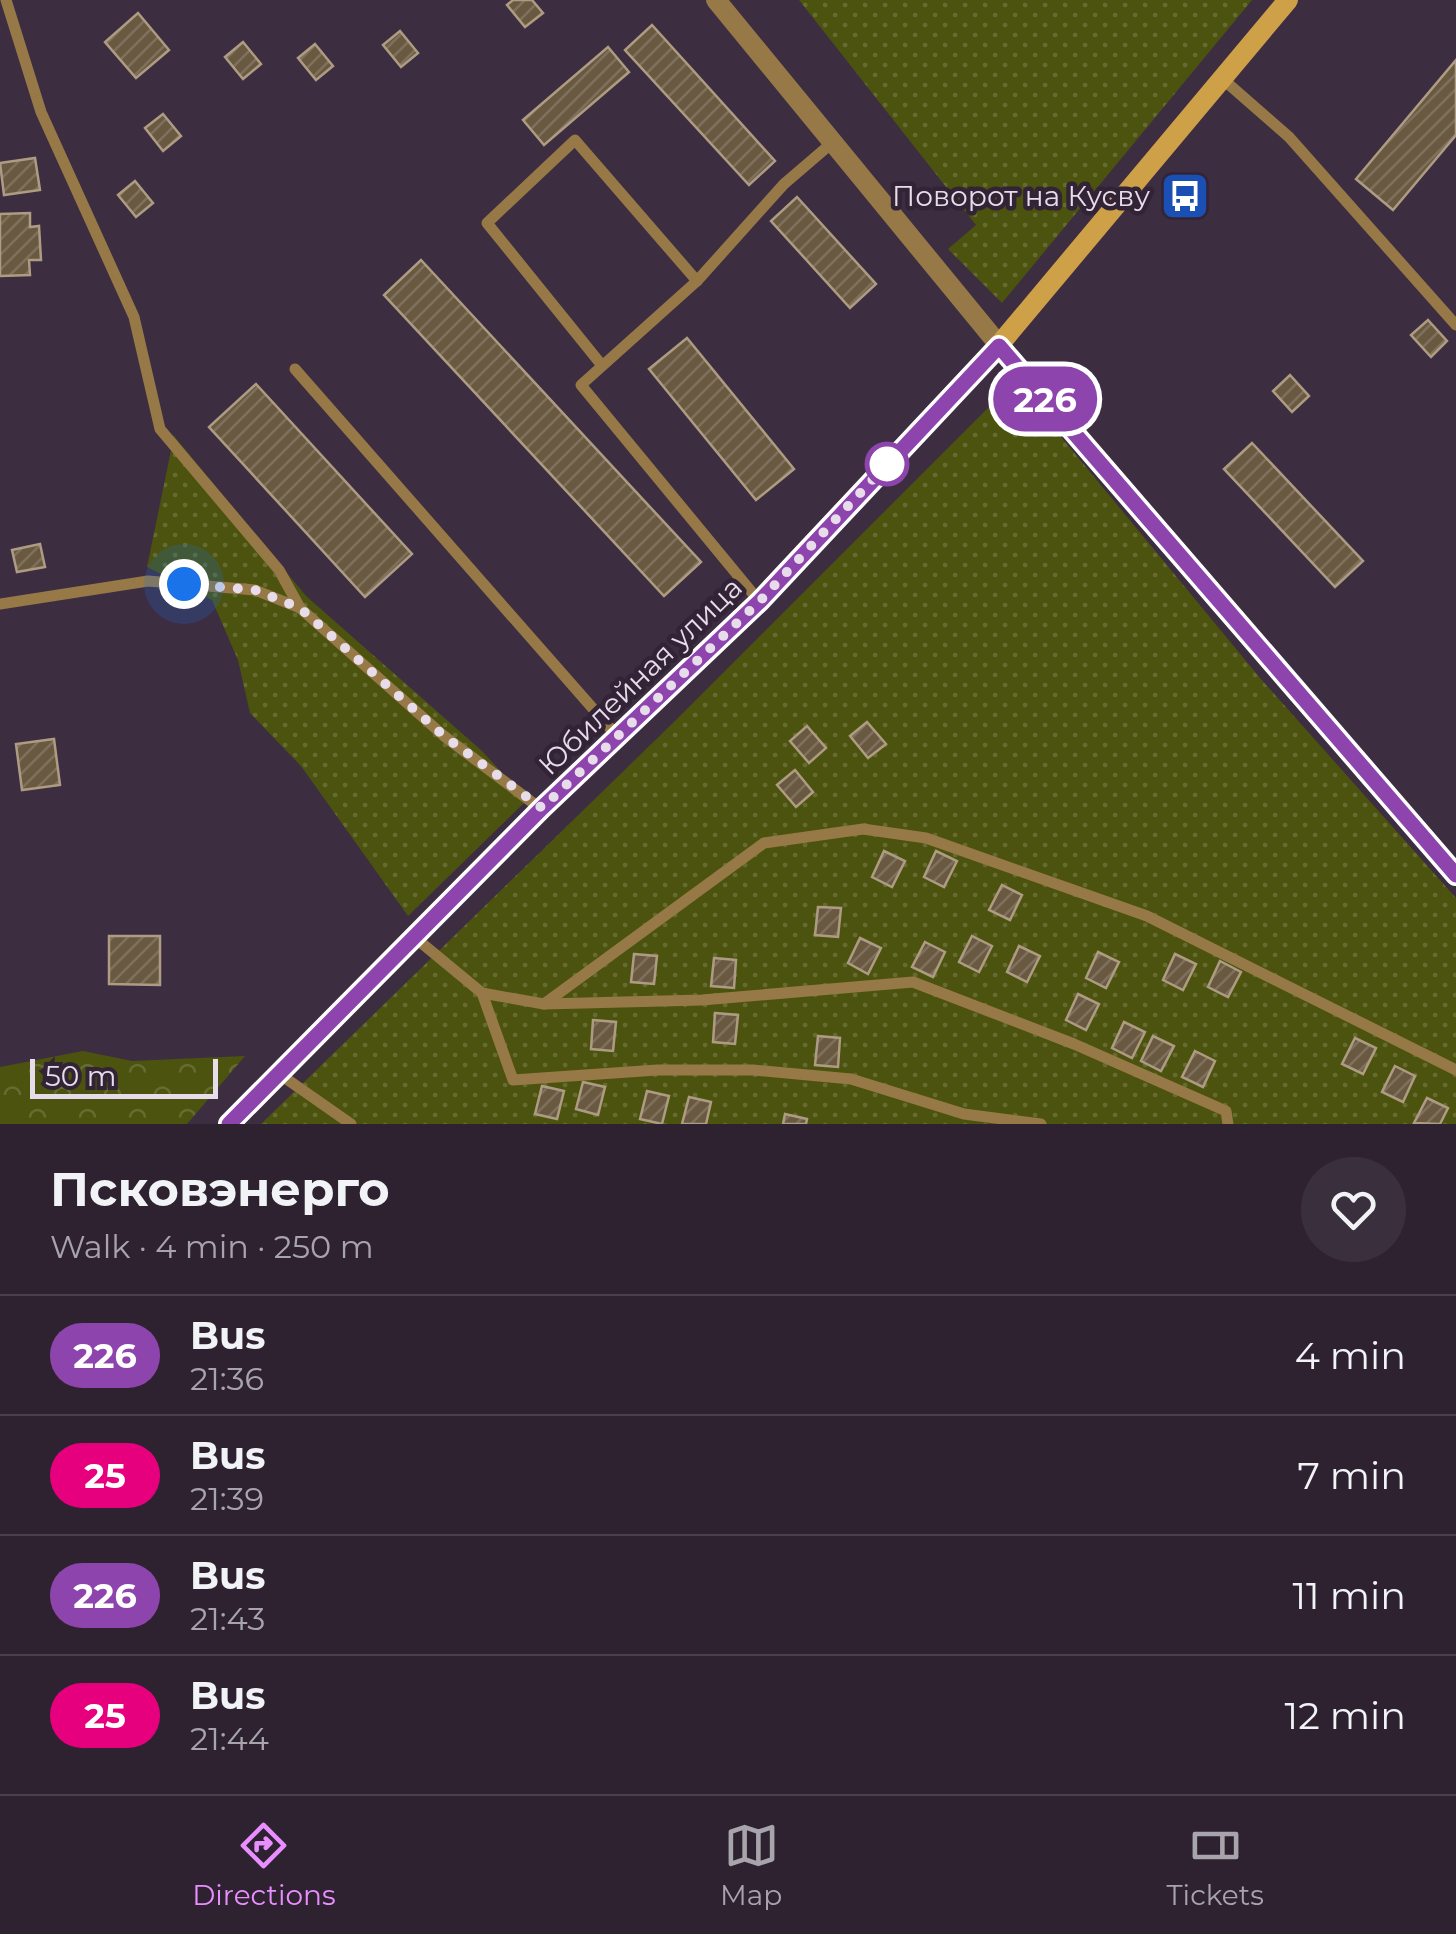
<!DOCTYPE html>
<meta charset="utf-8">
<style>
:root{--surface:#2e2231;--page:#3a2f3d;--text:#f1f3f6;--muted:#a7a4ab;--line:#493f4d;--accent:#e88eff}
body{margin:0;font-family:Montserrat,sans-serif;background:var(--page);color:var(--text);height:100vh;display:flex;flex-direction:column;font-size:38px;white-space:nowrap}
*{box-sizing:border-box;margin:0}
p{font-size:32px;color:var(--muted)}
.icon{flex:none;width:55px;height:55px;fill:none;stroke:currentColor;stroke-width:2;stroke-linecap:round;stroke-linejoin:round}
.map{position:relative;height:1124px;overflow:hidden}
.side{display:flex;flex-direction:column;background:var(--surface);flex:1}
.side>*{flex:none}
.badge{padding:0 20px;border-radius:32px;font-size:35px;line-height:65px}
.scale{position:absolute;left:30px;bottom:25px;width:188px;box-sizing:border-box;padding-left:10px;border:5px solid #e7dce9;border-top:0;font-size:28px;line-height:35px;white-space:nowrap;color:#e7dce9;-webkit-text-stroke:8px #332336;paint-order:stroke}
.you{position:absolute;width:50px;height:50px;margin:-25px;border:8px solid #fff;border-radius:50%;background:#1a73e8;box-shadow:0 0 0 15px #1a73e833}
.map>.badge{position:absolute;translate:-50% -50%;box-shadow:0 0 0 5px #fff}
.round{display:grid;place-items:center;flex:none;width:105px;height:105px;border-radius:52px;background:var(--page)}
.head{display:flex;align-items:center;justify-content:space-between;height:170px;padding:0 50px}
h1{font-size:48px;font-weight:700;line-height:75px}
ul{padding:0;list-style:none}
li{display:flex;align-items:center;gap:30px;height:120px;padding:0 50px;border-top:2px solid var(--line)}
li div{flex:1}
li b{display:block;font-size:38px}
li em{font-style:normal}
li .badge{min-width:110px;font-weight:700;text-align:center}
.tab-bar{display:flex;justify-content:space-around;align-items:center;height:140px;border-top:2px solid var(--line);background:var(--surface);font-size:28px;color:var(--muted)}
.tab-bar a{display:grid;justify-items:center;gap:5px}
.tab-bar .active{color:var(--accent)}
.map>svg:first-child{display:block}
.grass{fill:url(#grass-dots)}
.forest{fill:url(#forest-crowns)}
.building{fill:url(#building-hatch);stroke:#ad9c82;stroke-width:2.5}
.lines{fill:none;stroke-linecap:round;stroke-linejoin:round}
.lane{stroke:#967946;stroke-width:11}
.street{stroke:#967946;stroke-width:20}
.secondary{stroke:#cea048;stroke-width:20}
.line-casing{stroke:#fff;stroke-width:22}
.line{stroke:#8e44ad;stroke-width:15}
.walk{stroke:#e7dce9;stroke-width:10;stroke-dasharray:0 18}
.stop-dot{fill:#fff;stroke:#8e44ad;stroke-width:5}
.labels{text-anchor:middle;stroke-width:9;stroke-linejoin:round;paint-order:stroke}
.poi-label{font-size:28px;fill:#e7dce9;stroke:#332336;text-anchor:end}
.street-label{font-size:28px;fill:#e7dce9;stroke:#332336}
</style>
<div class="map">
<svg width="1456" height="1124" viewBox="0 0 1456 1124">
<defs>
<pattern id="grass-dots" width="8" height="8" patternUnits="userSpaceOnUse" patternTransform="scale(2.5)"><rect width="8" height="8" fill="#4c530e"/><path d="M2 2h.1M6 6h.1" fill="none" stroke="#666b31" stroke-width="1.8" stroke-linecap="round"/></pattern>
<pattern id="forest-crowns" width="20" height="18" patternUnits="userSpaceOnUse" patternTransform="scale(2.5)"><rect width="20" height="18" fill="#4c530e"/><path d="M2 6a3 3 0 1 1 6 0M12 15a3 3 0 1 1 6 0" fill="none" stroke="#666b31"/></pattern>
<pattern id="building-hatch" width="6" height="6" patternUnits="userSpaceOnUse" patternTransform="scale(2.5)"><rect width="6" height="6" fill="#695941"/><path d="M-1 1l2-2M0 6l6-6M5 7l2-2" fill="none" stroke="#7e705c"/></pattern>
</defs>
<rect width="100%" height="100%" fill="#3d2d41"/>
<g class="grass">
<polygon points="799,0 1252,0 1002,303 948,249 976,225"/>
<polygon points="1015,381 1260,678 1456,898 1456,1124 261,1124 677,719"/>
<polygon points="174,436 306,596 482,751 527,800 408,916 301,766 250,713 238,660 212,600 147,567"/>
</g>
<polygon class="forest" points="83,1051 132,1061 245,1056 187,1124 0,1124 0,1067"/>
<g class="building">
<polygon points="532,0 543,13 525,27 507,5 513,0"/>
<polygon points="138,13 169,50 136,78 105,42"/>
<polygon points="652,25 775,161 749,185 625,50"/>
<polygon points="400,31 418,53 401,67 383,45"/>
<polygon points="243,42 261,64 243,79 225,57"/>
<polygon points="315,44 333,66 316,80 298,58"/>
<polygon points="608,47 629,72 544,145 523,120"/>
<polygon points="1456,60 1456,135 1393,210 1356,179"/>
<polygon points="163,114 181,136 163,151 145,128"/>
<polygon points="35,158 40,190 4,195 0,163"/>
<polygon points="135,181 153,203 136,217 118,195"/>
<polygon points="797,197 876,284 850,308 771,221"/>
<polygon points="30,213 30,227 39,226 41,260 29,260 30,275 0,276 0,214"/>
<polygon points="421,260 701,562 664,596 384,295"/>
<polygon points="1428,320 1447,341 1431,357 1411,335"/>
<polygon points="687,338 794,469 756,500 649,369"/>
<polygon points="1290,375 1309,396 1292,412 1273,391"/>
<polygon points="256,384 412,554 365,597 209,427"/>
<polygon points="1252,443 1363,561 1335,587 1224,469"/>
<polygon points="40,544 45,567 17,572 12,550"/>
<polygon points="867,722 886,744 868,758 850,736"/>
<polygon points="807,726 826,748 809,763 790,741"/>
<polygon points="54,739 60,785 22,790 16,744"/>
<polygon points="795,770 813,792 796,807 777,785"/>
<polygon points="884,851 905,861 892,887 872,877"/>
<polygon points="936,851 957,861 944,887 924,877"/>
<polygon points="1002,885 1022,895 1010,920 989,910"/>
<polygon points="818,907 841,908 838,937 815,935"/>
<polygon points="109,936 160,936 160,985 109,984"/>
<polygon points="972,936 992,946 979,972 959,962"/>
<polygon points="860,938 881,948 868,974 848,963"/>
<polygon points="925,942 945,952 933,977 912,967"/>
<polygon points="1019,946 1040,956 1027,982 1007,972"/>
<polygon points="1098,952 1119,962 1106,988 1086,978"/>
<polygon points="634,954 657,956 654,984 631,982"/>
<polygon points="1175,954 1196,964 1183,990 1163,980"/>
<polygon points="714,958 736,960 734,988 711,986"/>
<polygon points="1220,961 1241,972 1228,997 1208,987"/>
<polygon points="1078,994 1099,1004 1086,1030 1066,1020"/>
<polygon points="715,1013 738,1015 735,1044 713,1042"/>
<polygon points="593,1020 616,1022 613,1051 591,1049"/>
<polygon points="1124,1022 1145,1032 1132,1058 1112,1048"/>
<polygon points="818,1036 840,1038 838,1067 815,1065"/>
<polygon points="1153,1036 1174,1046 1161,1071 1141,1061"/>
<polygon points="1355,1038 1376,1048 1363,1074 1342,1064"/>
<polygon points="1195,1051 1215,1061 1203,1087 1182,1077"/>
<polygon points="1395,1066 1415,1076 1403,1102 1382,1092"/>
<polygon points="583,1082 605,1087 598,1115 576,1109"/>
<polygon points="542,1086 564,1091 557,1119 535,1114"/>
<polygon points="647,1091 669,1096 662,1124 640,1119"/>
<polygon points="689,1097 711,1102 706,1124 682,1124"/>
<polygon points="1427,1098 1448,1108 1440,1124 1414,1123"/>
<polygon points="785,1114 807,1119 806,1124 783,1124"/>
</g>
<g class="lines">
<g class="lane">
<polyline points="6,0 41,112 134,317 160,429 279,570 300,608"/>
<polyline points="1225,81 1289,137 1456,325"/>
<polyline points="600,363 487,223 575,140 697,281"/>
<polyline points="295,369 617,736"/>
<polyline points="759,601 581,385 697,281 784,184 833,142"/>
<polyline points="0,604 148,581 255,590 300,608 444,736 541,809"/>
<polyline points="413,936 482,993 544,1004 764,843 863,829 926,838 1147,916 1456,1070"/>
<polyline points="482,993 513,1080 657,1070 753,1070 851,1079 964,1114 1041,1124"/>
<polyline points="544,1004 702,1000 913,982 1074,1044 1226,1111 1228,1124"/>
<polyline points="278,1073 351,1124"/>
</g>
<polyline class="street" points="716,0 999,345"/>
<g class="secondary">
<polyline points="999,345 1456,875"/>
<polyline points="229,1124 541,809 759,601 999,345 1288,0"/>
</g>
</g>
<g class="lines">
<g class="line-casing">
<polyline id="line" points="229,1124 542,808 760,601 999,346 1456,875"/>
</g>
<use href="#line" class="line"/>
<polyline class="walk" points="184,584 255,590 300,608 444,736 542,808 760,601 887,464"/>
</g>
<defs>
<g id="bus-square" transform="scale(2.5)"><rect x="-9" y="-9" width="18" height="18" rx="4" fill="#1a4fb4" stroke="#332336"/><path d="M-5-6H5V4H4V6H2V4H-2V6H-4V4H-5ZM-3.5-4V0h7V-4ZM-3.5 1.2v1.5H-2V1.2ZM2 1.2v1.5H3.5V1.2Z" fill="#fff"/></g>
</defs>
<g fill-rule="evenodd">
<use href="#bus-square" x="1185" y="196"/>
</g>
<circle class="stop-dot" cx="887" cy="464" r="20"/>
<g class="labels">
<g class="poi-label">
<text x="1150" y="206">Поворот на Кусву</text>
</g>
<g class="street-label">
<text transform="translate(640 676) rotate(-44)" y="10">Юбилейная улица</text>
</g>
</g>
</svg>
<div class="scale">50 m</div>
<div class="you" style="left:184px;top:584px"></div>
<b class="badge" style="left:1045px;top:399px;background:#8e44ad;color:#fff">226</b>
</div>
<section class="side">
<div class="head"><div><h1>Псковэнерго</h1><p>Walk · 4 min · 250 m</p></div><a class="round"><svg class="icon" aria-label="heart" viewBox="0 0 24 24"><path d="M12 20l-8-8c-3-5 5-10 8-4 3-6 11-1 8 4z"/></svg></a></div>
<ul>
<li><span class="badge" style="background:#8e44ad;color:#fff">226</span><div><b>Bus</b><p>21:36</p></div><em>4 min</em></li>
<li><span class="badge" style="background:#e6007e;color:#fff">25</span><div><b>Bus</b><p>21:39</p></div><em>7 min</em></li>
<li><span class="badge" style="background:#8e44ad;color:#fff">226</span><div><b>Bus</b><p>21:43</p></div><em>11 min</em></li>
<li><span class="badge" style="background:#e6007e;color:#fff">25</span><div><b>Bus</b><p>21:44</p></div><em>12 min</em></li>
</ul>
</section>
<nav class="tab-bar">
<a class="active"><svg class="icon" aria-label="directions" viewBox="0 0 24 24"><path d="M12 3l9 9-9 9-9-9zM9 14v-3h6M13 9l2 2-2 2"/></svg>Directions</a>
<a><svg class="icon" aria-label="map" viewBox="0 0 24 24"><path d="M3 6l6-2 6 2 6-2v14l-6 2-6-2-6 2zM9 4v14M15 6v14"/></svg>Map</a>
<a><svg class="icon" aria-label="tickets" viewBox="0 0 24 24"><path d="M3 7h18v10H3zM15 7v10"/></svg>Tickets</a>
</nav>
